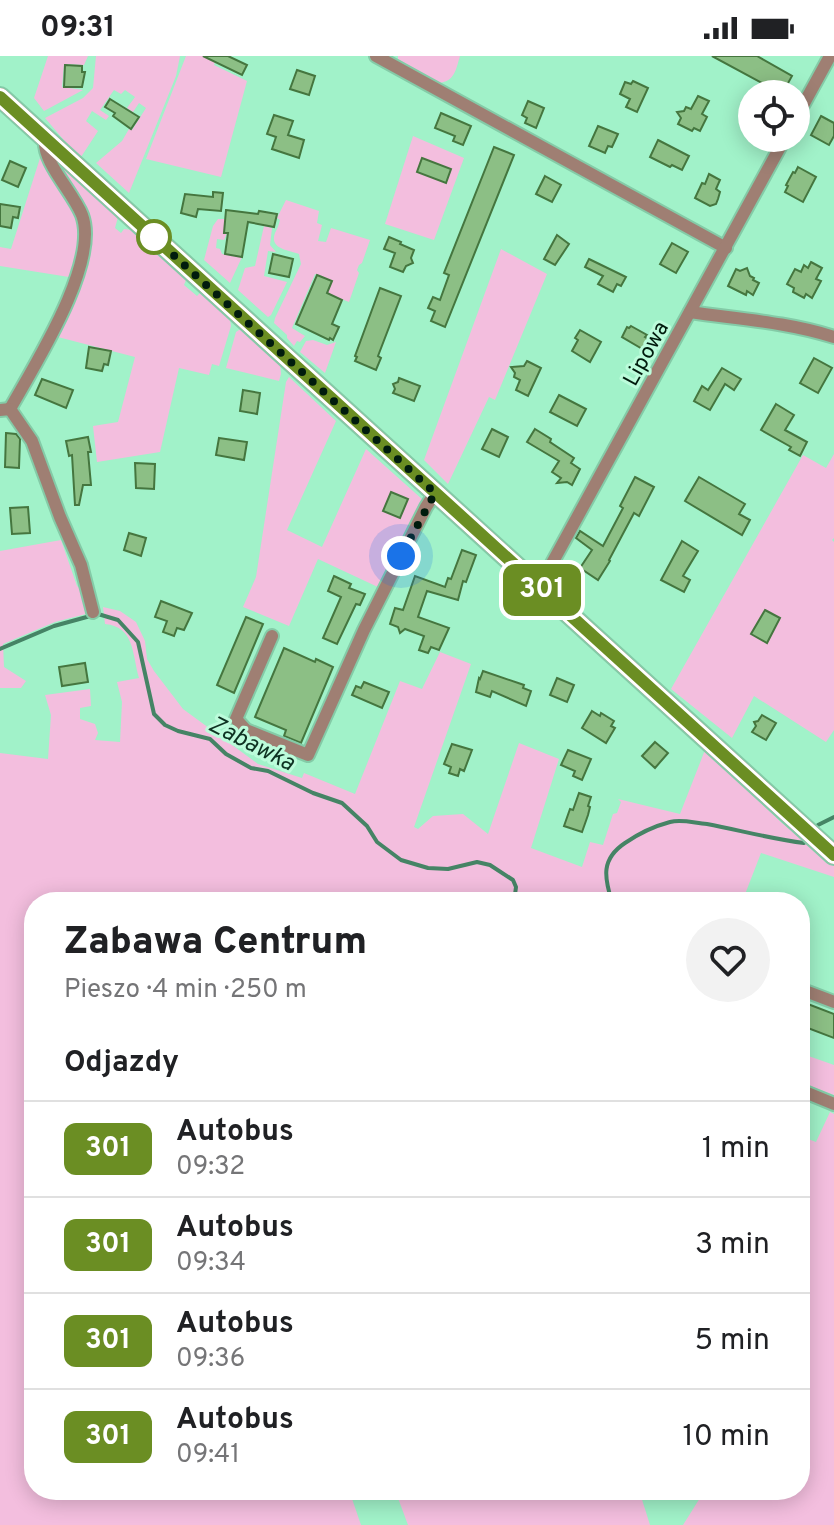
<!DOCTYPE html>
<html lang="pl">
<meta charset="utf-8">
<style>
:root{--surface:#fff;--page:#f2f2f2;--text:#202124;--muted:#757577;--line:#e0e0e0}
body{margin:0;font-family:Overpass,sans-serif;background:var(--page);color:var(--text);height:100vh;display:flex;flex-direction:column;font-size:30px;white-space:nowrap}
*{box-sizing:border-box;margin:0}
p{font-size:26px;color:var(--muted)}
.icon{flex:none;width:44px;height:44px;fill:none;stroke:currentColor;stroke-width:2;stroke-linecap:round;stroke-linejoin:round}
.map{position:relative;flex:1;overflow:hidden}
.details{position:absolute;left:24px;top:836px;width:786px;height:608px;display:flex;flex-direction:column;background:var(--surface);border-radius:32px;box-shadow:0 4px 20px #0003}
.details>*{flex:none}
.badge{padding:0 16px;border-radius:12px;font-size:28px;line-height:52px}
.tools{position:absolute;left:738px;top:24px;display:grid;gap:16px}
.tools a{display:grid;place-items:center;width:72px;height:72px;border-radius:50%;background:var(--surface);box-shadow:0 4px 20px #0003;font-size:40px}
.you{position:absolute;width:40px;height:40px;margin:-20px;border:6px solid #fff;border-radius:50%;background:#1a73e8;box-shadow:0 0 0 12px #1a73e833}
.map>.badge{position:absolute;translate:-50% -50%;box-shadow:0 0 0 4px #fff}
h2{padding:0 40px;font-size:30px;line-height:72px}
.round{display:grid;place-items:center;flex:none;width:84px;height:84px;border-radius:42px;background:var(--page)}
.summary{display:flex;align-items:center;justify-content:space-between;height:136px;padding:0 40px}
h1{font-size:38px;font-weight:800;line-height:60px}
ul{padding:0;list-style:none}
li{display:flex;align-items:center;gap:24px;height:96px;padding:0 40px;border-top:2px solid var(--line)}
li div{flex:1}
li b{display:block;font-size:30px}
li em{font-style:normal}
li .badge{min-width:88px;font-weight:700;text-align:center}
.status{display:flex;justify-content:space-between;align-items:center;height:56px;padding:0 40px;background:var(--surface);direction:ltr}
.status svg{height:22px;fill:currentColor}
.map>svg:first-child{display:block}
.green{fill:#f3bede}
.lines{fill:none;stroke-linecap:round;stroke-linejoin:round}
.stream{stroke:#458465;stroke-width:4}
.building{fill:#8cbf85;stroke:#45763f;stroke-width:2}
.minor-casing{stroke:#84cba7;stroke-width:16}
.secondary-casing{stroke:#84cba7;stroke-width:22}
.minor{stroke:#9f7f73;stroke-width:12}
.secondary{stroke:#7f5240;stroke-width:18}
.line-casing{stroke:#fff;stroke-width:18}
.line{stroke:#6b8e23;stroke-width:12}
.walk{stroke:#001b0d;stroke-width:8;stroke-dasharray:0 14.4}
.stop-dot{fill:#fff;stroke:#6b8e23;stroke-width:4}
.labels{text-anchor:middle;stroke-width:6;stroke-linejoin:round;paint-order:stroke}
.street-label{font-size:22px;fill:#001b0d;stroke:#bcfcdb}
.water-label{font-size:24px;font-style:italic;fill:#0e3222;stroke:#bcfcdb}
</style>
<div class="status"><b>09:31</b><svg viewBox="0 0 49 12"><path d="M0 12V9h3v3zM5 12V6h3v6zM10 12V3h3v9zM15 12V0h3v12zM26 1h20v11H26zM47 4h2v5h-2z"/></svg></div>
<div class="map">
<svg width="834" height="1469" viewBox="0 0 834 1469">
<rect width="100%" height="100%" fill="#a1f2c9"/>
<g class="green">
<polygon points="48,0 88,0 84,9 64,8 62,31 83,34 44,55 34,42"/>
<polygon points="96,0 180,0 176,20 129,137 96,107 122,85 129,73 132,74 146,52 139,47 133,56 127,52 135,41 125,34 121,38 114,34 100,54 109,60 106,64 92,55 86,65 98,75 81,101 68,89 45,62 83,42 93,32"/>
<polygon points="186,0 206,0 215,6 214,9 247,25 221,121 146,103"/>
<path d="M398,0H460C456,13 455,26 438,27L398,3Z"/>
<polygon points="413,80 464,102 434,184 385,168"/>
<polygon points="41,99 46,105 79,163 82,175 73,220 69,221 0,210 0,191 11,193"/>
<polygon points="60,111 62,111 115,157 118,161 115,172 121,177 124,173 132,174 184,219 186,224 184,229 197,240 201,236 203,236 230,264 231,270 219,310 212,308 209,319 179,312 160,396 97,406 93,370 118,366 135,301 54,280 88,175"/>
<path d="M286,144L319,155L317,167L322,169L318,185L326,186L331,172L370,184L362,207L359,209L357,214L359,217L349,246L317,233L325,223L322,220L315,218L292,272L305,280L300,286L297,285L294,290L287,282V279L274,267L275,262L301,208L299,198C288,194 269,193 275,177C277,173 279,169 280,164L277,162Z"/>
<polygon points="218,163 227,163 225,165 224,176 227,177 224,184 217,183 216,192 220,193 222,198 242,201 230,227 204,204 213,170"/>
<polygon points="264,170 272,172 270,189 276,196 268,195 264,220 287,226 271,259 268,261 238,234 245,212 255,210"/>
<polygon points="501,193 547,218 495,344 489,341 448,428 424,404"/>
<polygon points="242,272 280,306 281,318 279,325 226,312 236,276"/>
<polygon points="313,284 327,289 336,286 325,317 300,296 306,285"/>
<polygon points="289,321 336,365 287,474 322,491 366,393 423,444 380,532 318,503 289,570 243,551 256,521 286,326"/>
<polygon points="834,398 834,482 832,484 834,486 834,674 826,686 754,640 732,682 671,633 803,399 826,412"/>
<polygon points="61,484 77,530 85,537 89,555 86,558 55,566 3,588 4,611 26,625 21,632 0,632 0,495"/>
<path d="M103,551L120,555L136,566L145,585L147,603L154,615L183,653L258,708L302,722L304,717L355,738L400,625L422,633L440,596L471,608L414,771L418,773L433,760L463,758L488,778L519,687L559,703L531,792L582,811L590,786L603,789L613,758L617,757L621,746L618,743L680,758L705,694L782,767L834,809V821L761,797L742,846H34V1434H349L361,1469H0V697L48,703L51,659L45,639L90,633L91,650L80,652V663L95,668L98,677L95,684L120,686L122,646L117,626L139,622C132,598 135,571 105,568Z"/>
<polygon points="800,997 834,1009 834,1039 800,1026"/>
<polygon points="830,1056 834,1058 834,1469 683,1469 705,1434 800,1434 800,1080 816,1086"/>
<polygon points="395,1434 639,1434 650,1469 408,1469"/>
</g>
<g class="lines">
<g class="stream">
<polyline points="0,593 54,570 94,559 98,558 118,564 138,586 154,658 165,669 178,675 210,683 226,698 251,712 268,715 313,737 342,747 367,770 377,786 401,804 428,812 448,813 477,806 490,809 513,824 516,831 514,846"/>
<polyline points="818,769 834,761"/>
<path d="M612,846C604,821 601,803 625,787C638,778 655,770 670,766C682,763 694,767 707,768C739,774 771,783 804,787"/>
</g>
</g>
<g class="building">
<polygon points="203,0 228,0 247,9 242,19"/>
<polygon points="712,0 757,0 792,20 782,38"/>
<polygon points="65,9 82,10 82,16 85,16 82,31 64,31"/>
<polygon points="297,14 315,20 309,39 290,33"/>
<polygon points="633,25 648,32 637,56 626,51 630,43 620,38 625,26 631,28"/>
<polygon points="698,40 709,45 702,58 707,61 700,75 694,72 692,75 678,68 681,62 677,56 684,55 686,51 691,53"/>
<polygon points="110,43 139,61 131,73 113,60 115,57 105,51"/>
<polygon points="528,45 544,52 536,72 525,67 527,62 522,59"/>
<polygon points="441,57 471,70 463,89 453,85 455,80 435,72"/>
<polygon points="274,59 293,65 288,79 304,84 299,102 272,93 276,81 267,78"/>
<polygon points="821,60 834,67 834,80 829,89 811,79"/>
<polygon points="598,70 618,78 612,91 608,90 605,97 589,90"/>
<polygon points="658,84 689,100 682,114 672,109 670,111 650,101"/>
<polygon points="494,91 514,99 445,271 431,265 435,255 428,252 433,241 440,244 449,219 444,217"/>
<polygon points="422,102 451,113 446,127 417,116"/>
<polygon points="10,105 26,112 18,131 2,124"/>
<polygon points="798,111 816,121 803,146 785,136 788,130 786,129 793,116 795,117"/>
<polygon points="709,118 720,124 716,133 720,136 718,143 716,148 710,150 695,142 702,127 705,128"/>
<polygon points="545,120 561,129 552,146 536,138"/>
<polygon points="213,136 223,137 221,155 198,153 196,161 181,157 185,138 213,141"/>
<polygon points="0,148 20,151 18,162 13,161 11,172 0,170"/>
<polygon points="226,154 258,158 259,155 277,158 274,171 248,166 242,201 225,198 228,177 224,177"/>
<polygon points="557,179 569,188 555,209 544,203"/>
<polygon points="389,181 401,186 400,188 414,194 411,202 413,207 406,210 403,216 390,211 395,197 384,193"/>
<polygon points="672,187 688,196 676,217 660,208"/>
<polygon points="273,198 293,203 289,221 269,217"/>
<polygon points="589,203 626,221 621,230 617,228 613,236 598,228 603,220 585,211"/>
<polygon points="811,206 822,212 816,223 821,225 812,242 806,238 804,242 793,236 794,232 787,228 795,213 801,216 804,209 808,212"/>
<polygon points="747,212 750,220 754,222 753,224 759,227 753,239 747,235 746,239 728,230 736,213 740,215"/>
<polygon points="317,219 332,225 327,237 342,244 332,268 339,271 333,284 330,282 329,284 296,268"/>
<polygon points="380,232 401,240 378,300 381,302 376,314 355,305 357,301 355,300"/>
<polygon points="631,270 647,279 645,281 650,284 644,294 622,281 627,271 629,272"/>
<polygon points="580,274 601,286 590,306 572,295 578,284 575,282"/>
<polygon points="89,291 111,295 108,309 104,308 102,315 86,312"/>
<polygon points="814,302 832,312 818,337 800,327"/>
<polygon points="527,305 541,312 528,340 516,334 520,324 514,321 515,317 511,311 524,310"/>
<polygon points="722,312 741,323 734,334 725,328 710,354 694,345 702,330 708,334"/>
<polygon points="399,322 420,330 414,345 393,337 395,333 393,328 398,326"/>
<polygon points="42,323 73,334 66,352 35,339"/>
<polygon points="243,334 260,337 257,358 240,355"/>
<polygon points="559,339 586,353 577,370 550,356"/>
<polygon points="776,348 794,359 785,374 807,386 800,400 789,394 791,391 761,374"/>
<polygon points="492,373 508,381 499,401 482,393"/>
<polygon points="535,373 551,383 550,386 574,402 571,407 580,413 572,429 567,426 557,427 561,422 552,416 559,405 527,386"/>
<polygon points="6,377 16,378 20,383 19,412 5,411"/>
<polygon points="88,381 91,396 88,396 91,429 83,429 79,449 75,449 72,399 69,400 66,385"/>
<polygon points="219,382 247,386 244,404 216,399"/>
<polygon points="135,407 155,408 154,433 136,432"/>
<polygon points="635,421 654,431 639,460 634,457 609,504 610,505 598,524 580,512 592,494 576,482 580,475 603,490 623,452 620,450"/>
<polygon points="699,421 745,448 739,458 750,464 742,479 685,445"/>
<polygon points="391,436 408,443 400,462 383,455"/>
<polygon points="28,451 30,477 12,478 10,452"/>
<polygon points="129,477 146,482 141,500 124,494"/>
<polygon points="682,485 698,495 683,520 690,524 684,536 661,524"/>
<polygon points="462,494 476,499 466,526 463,525 458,544 427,535 418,561 449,572 439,594 431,591 428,597 419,594 424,580 405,573 400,577 398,571 390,568 395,552 403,554 415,520 445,531 448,522 451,523"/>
<polygon points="334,520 351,528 349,532 365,538 360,549 356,548 337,588 323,582 341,541 328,535"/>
<polygon points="161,545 192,557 184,574 177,572 174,580 163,576 167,565 155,561"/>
<polygon points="765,554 780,562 767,587 751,578"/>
<polygon points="246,561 263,568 234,637 217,629"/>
<polygon points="284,592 315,606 316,603 333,611 301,687 284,680 286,674 255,661"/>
<polygon points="85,607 88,626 62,630 59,611"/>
<polygon points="483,615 524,629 523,632 531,635 526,650 492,635 490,641 476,636 479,622 480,623"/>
<polygon points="557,622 574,629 567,646 550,639"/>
<polygon points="364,626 389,636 382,652 352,639 356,630 361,632"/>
<polygon points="592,655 600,660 601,657 614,665 611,670 615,672 606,687 582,672"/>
<polygon points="762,659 776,667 766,684 752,676 756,670 754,666 758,665"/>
<polygon points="655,686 668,697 655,712 642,700"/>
<polygon points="452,688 472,694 464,715 460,713 458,720 449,717 451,711 444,708"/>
<polygon points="568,694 591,703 582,724 573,720 575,715 561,709"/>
<polygon points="579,737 591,741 588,750 590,751 588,759 582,776 564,770 570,753 573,754"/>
<polygon points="800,945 834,958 834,982 800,969"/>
</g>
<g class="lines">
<g class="minor-casing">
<g id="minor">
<polyline points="376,0 726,192"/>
<polyline points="796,62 830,0"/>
<path d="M690,256C737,263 788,266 834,281"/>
<path d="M10,353C34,310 100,207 82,159C73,136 42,106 45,83"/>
<polyline points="0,354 10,353 32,385 60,461 81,509 93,556"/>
<polyline points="539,531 785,82"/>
<polyline points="272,580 236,663 246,674 308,699 364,574 426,451 435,437"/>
<polyline points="800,933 834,946"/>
<polyline points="800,1034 834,1048"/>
</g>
</g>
<g class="secondary-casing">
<polyline id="secondary" points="0,41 834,799"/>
</g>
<use href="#minor" class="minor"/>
<use href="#secondary" class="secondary"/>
</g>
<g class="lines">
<g class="line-casing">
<polyline id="line" points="0,41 834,799"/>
</g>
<use href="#line" class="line"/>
<polyline class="walk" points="154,181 148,176 435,437 401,500"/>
</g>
<circle class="stop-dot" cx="154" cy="181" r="16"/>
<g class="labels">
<g class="street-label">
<text transform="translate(645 297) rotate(-61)" y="8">Lipowa</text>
</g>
<g class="water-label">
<text transform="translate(252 687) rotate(27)" y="8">Zabawka</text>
</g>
</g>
</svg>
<div class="tools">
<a><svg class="icon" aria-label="locate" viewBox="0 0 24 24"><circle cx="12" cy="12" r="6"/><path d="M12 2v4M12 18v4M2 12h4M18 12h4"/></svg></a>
</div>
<div class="you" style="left:401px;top:500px"></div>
<b class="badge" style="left:542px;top:534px;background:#6b8e23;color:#fff">301</b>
<section class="details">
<div class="summary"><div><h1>Zabawa Centrum</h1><p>Pieszo · 4 min · 250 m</p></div><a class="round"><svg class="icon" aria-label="heart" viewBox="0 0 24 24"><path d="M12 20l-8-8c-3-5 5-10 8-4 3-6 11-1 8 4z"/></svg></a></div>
<h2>Odjazdy</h2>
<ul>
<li><span class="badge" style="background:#6b8e23;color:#fff">301</span><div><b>Autobus</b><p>09:32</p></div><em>1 min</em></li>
<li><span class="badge" style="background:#6b8e23;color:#fff">301</span><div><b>Autobus</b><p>09:34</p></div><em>3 min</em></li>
<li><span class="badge" style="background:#6b8e23;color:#fff">301</span><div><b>Autobus</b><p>09:36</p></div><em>5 min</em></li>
<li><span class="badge" style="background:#6b8e23;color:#fff">301</span><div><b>Autobus</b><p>09:41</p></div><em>10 min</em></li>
</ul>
</section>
</div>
